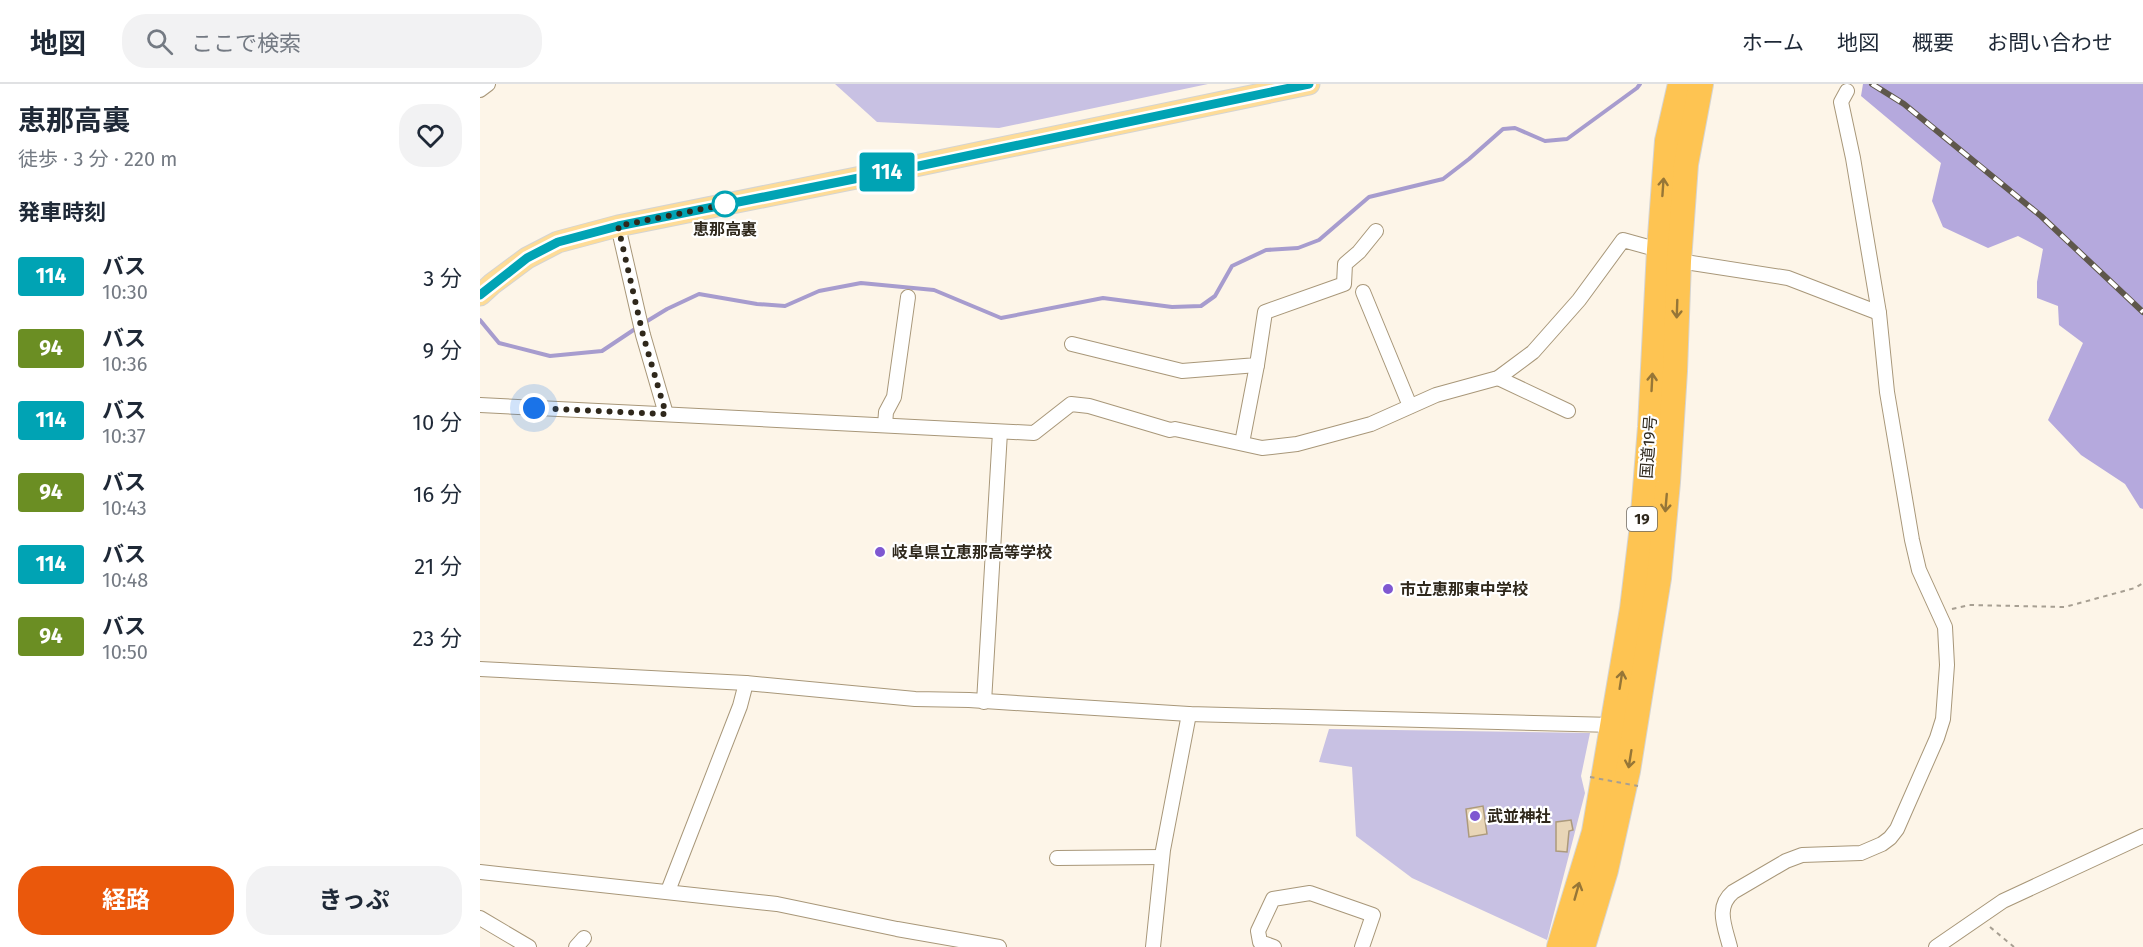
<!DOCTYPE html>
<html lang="ja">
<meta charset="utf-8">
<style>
:root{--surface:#fff;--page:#f2f2f3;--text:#1f2937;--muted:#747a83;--line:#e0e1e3;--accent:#ea580c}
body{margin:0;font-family:"Fira Sans","Noto Sans JP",sans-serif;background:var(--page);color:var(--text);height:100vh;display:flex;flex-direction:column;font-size:22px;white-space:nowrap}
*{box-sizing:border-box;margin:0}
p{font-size:20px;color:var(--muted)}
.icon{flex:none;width:33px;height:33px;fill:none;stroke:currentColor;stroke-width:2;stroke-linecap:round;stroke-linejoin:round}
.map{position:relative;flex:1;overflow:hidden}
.sheet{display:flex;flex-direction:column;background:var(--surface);width:480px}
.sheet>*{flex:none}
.badge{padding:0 12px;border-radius:4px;font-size:21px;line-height:39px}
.you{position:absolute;width:30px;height:30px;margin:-15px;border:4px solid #fff;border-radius:50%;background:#1a73e8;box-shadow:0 0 0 9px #1a73e833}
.map>.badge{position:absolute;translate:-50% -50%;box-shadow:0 0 0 3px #fff}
h2{padding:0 18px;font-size:22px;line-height:54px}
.round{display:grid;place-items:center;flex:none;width:63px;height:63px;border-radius:24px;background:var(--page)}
.head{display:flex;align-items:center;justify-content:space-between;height:102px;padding:0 18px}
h1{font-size:28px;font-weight:700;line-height:45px}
.button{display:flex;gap:12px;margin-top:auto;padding:12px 18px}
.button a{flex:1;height:69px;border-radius:24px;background:var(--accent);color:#fff;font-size:24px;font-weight:700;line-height:69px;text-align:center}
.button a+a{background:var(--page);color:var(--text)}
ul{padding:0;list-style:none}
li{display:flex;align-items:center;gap:18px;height:72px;padding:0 18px}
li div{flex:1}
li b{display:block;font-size:22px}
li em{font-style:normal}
li .badge{min-width:66px;font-weight:700;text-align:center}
header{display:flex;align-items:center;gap:36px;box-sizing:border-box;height:84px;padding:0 30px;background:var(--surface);border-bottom:2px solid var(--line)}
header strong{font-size:28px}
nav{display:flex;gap:33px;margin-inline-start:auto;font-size:21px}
.search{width:420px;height:54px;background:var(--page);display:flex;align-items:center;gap:15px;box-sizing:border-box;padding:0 21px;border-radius:24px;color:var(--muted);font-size:22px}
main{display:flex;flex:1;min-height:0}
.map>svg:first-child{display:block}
.green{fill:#c8c1e3}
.forest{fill:#b5a9dd}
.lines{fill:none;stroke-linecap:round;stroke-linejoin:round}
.stream{stroke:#a79cce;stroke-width:4}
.building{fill:#e9d6b7;stroke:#ac9a7c;stroke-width:1.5}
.street-casing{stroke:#a89779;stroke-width:16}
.primary-casing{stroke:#d5d4d2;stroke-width:23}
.highway-casing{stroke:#d5d4d2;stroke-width:26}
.path{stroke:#a79f92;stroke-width:2;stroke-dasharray:4.5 4.5;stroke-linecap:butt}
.street{stroke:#fff;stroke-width:14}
.primary{stroke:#fedc97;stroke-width:21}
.highway{stroke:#fec452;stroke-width:24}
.rail-casing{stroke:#5e574b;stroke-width:6}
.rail{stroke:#fff;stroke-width:4;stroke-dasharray:11;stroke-linecap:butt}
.path-bridge{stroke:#a79f92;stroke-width:2;stroke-dasharray:4.5 4.5;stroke-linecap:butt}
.oneway{stroke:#967637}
.line-casing{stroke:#fff;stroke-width:14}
.line{stroke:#00a3b4;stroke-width:9}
.walk{stroke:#2f281c;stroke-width:6;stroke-dasharray:0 10.8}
.stop-dot{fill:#fff;stroke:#00a3b4;stroke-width:3}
.poi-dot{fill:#7f58d1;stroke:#fff;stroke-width:2}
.labels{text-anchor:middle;stroke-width:4.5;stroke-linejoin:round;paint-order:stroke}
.shield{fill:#fff;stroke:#6d6860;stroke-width:1.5}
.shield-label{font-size:15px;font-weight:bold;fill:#2f281c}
.stop-label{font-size:16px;font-weight:bold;fill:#2f281c;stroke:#fff}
.street-label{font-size:16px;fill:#2f281c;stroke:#fff}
.poi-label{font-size:16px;font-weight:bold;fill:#2f281c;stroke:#fff;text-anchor:start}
</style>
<header>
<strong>地図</strong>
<div class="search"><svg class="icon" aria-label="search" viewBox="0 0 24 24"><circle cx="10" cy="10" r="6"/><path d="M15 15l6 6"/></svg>ここで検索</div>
<nav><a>ホーム</a><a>地図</a><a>概要</a><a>お問い合わせ</a></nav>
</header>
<main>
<section class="sheet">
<div class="head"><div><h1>恵那高裏</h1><p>徒歩 · 3 分 · 220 m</p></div><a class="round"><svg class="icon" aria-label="heart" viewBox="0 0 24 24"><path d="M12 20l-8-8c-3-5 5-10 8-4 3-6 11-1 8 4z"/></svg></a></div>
<h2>発車時刻</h2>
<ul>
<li><span class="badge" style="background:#00a3b4;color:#fff">114</span><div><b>バス</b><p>10:30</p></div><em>3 分</em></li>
<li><span class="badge" style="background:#6b8e23;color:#fff">94</span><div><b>バス</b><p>10:36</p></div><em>9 分</em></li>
<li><span class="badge" style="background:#00a3b4;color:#fff">114</span><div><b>バス</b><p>10:37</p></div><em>10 分</em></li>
<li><span class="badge" style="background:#6b8e23;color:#fff">94</span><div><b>バス</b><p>10:43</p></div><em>16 分</em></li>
<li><span class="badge" style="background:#00a3b4;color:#fff">114</span><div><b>バス</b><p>10:48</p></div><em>21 分</em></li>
<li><span class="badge" style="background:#6b8e23;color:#fff">94</span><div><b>バス</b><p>10:50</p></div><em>23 分</em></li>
</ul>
<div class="button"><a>経路</a><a>きっぷ</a></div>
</section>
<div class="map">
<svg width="1663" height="863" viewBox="0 0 1663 863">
<rect width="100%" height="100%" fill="#fdf5e8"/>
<g class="green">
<polygon points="355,0 728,0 519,44 397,38"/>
<polygon points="849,645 1110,649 1101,692 1105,709 1067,856 932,794 876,752 872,683 839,678"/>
</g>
<polygon class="forest" points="1383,0 1663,0 1663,425 1660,424 1645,400 1601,371 1568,336 1603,259 1579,241 1578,222 1557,214 1557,198 1563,165 1538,152 1508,164 1463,143 1452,117 1461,79 1381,12"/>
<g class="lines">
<g class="stream">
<polyline points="0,236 19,259 70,272 122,267 158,243"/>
<polyline points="164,239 187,225 219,210 277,220 305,222 339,207 381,199 454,206 521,234 623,214 692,223 721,222 735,212 752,182 786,166 818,164 839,156 889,113 963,95 989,75 1023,45 1035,44 1065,57 1087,55 1157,4 1160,0"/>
</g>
</g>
<g class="building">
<polygon points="1003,722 1007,750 989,753 986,725"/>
<polygon points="1091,736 1093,746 1089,747 1087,768 1076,767 1076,738"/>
</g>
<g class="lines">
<g class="street-casing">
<g id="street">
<polyline points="0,6 8,0"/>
<polyline points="138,142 163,251 186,330"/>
<polyline points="1199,177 1308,194 1399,229"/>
<polyline points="883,208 930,322"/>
<polyline points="592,260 702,287 777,281 785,228 864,200 865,180 879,168 896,147"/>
<polyline points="1018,294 1088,327"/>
<polyline points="0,321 554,349 591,320 609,322 690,346 695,345 782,364 817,360 891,340 956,311 1018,294 1053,268 1099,216 1143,156 1179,166"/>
<polyline points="405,341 406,328 414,313 428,213"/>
<polyline points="762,359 777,281"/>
<polyline points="0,585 266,599 435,615 489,616 709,630 1134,641"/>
<polyline points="504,618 520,348"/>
<polyline points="577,774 682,773"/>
<polyline points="0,788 297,820 417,845 519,863"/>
<polyline points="188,807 260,622 266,599"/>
<polyline points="0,834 49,863"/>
<polyline points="96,863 104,854"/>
<polyline points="673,863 683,766 709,630"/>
<polyline points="794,863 780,858 778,847 793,815 830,809 893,831 882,863"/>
<path d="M1250,863C1245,843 1235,823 1253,808L1306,777L1322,771L1381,769L1402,760L1410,754L1417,745L1424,729L1457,654L1463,635L1467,581L1465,543L1439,486L1432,456L1407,308L1399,229L1373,74L1361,18L1367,7"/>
<polyline points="1456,863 1523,817 1663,752"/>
</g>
</g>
<g class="primary-casing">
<polyline id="primary" points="0,211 12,200 47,174 78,158 138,142 411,87 829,0"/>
</g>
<g class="highway-casing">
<g id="highway">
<polyline points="1079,863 1114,748 1152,525 1162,442 1170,343 1179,166 1187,57 1200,0"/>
<polyline points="1103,863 1126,786 1148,687 1179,494 1188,398 1195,287 1199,177 1206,80 1221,0"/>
</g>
</g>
<g class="path">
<polyline points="1472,525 1489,521 1585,523 1655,504 1663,499"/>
<polyline points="1510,843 1534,863"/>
</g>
<use href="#street" class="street"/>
<use href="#primary" class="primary"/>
<use href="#highway" class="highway"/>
<g class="rail-casing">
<polyline id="rail" points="1392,0 1424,20 1561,132 1663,228"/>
</g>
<use href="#rail" class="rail"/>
<polyline class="path-bridge" points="1110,693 1158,702"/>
</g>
<defs><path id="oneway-shaft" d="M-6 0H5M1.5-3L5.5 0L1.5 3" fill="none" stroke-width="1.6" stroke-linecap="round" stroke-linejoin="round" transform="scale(1.5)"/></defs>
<g class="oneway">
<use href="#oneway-shaft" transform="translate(1183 103) rotate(-86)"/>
<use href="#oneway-shaft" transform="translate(1197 225) rotate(92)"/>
<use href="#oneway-shaft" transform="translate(1172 298) rotate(-87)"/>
<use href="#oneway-shaft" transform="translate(1186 419) rotate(95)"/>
<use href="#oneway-shaft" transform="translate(1141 596) rotate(-81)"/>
<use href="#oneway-shaft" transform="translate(1150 675) rotate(99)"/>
<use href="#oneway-shaft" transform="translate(1097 807) rotate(-74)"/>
</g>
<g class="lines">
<g class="line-casing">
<polyline id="line" points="0,211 47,174 78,158 138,142 434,83 829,0"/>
</g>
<use href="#line" class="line"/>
<polyline class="walk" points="54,324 186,330 163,251 138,142 252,119 245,120"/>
</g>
<circle class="stop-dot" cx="245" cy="120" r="12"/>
<g class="poi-dot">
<circle cx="400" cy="468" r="6"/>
<circle cx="908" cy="505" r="6"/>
<circle cx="995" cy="732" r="6"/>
</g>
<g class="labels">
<rect class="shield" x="1147" y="423" width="30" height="24" rx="4.5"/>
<g class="shield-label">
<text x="1162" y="440">19</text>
</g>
<g class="stop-label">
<text x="245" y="151">恵那高裏</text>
</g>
<g class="street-label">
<text transform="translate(1168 363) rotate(-86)" y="6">国道19号</text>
</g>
<g class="poi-label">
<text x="412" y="474">岐阜県立恵那高等学校</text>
<text x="920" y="511">市立恵那東中学校</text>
<text x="1007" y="738">武並神社</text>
</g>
</g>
</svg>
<div class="you" style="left:54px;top:324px"></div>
<b class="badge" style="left:407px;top:88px;background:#00a3b4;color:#fff">114</b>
</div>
</main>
